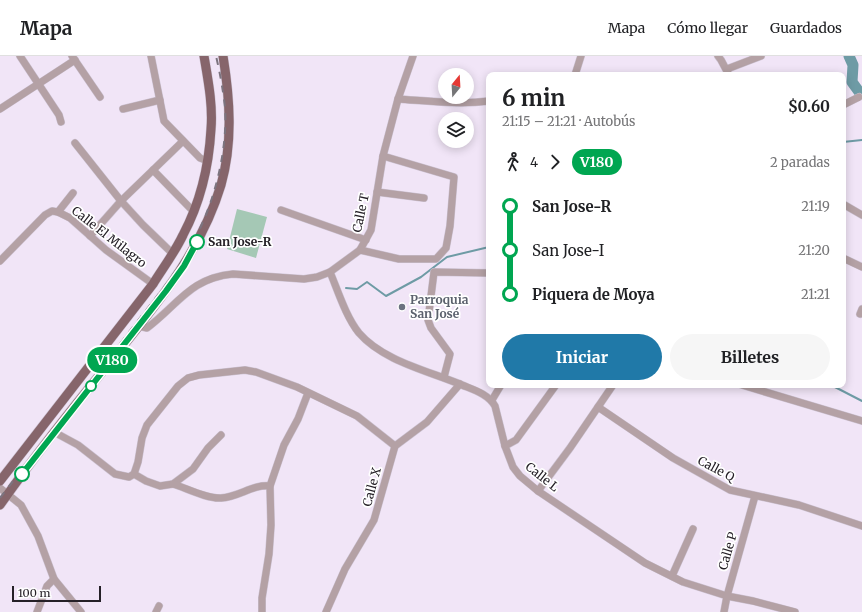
<!DOCTYPE html>
<html lang="es">
<meta charset="utf-8">
<style>
:root{--surface:#fff;--page:#f6f6f6;--text:#202124;--muted:#757577;--line:#e0e0e0;--accent:#2079a8}
body{margin:0;font-family:Merriweather,serif;background:var(--page);color:var(--text);height:100vh;display:flex;flex-direction:column;font-size:15px;white-space:nowrap}
*{box-sizing:border-box;margin:0}
p{font-size:13px;color:var(--muted)}
.icon{flex:none;width:22px;height:22px;fill:none;stroke:currentColor;stroke-width:2;stroke-linecap:round;stroke-linejoin:round}
.map{position:relative;flex:1;overflow:hidden}
.panel{position:absolute;left:486px;top:16px;width:360px;height:316px;display:flex;flex-direction:column;background:var(--surface);border-radius:8px;box-shadow:0 2px 10px #0003}
.panel>*{flex:none}
.badge{padding:0 8px;border-radius:13px;font-size:14px;line-height:26px}
.needle{width:26px;rotate:18deg}
.buttons{position:absolute;left:438px;top:12px;display:grid;gap:8px}
.buttons a{display:grid;place-items:center;width:36px;height:36px;border-radius:50%;background:var(--surface);box-shadow:0 2px 10px #0003;font-size:20px}
.scale{position:absolute;left:12px;bottom:10px;width:89px;box-sizing:border-box;padding-left:4px;border:2px solid #252027;border-top:0;font-size:11px;line-height:14px;white-space:nowrap;color:#252027;-webkit-text-stroke:3px #fff;paint-order:stroke}
.map>.badge{position:absolute;translate:-50% -50%;box-shadow:0 0 0 2px #fff}
.legs{display:flex;align-items:center;gap:6px;height:44px;padding:0 16px;font-size:13px}
.legs p{margin-inline-start:auto}
.overview{display:flex;align-items:center;justify-content:space-between;height:68px;padding:0 16px}
h1{font-size:22px;font-weight:700;line-height:30px}
.primary-button{display:flex;gap:8px;margin-top:auto;padding:8px 16px}
.primary-button a{flex:1;height:46px;border-radius:24px;background:var(--accent);color:#fff;font-size:16px;font-weight:700;line-height:46px;text-align:center}
.primary-button a+a{background:var(--page);color:var(--text)}
ul{padding:0 16px;list-style:none}
li{display:flex;align-items:center;gap:14px;height:44px;font-size:15px}
li i{display:grid;place-items:center;width:6px;height:100%;margin:0 5px;background:currentColor}
li i::after{content:'';width:10px;height:10px;margin:-5px;border:3px solid;border-radius:50%;background:var(--surface)}
li p{margin-inline-start:auto}
li:first-child i{background:linear-gradient(#0000 50%,currentColor 0)}
li:last-child i{background:linear-gradient(currentColor 50%,#0000 0)}
header{display:flex;align-items:center;gap:24px;box-sizing:border-box;height:56px;padding:0 20px;background:var(--surface);border-bottom:1px solid var(--line)}
header strong{font-size:19px}
nav{display:flex;gap:22px;margin-inline-start:auto;font-size:14px}
.map>svg:first-child{display:block}
.green{fill:#a5c8b5}
.lines{fill:none;stroke-linecap:round;stroke-linejoin:round}
.stream{stroke:#6e9ba5;stroke-width:2}
.river{stroke:#6e9ba5;stroke-width:11}
.minor-casing{stroke:#ccc2d2;stroke-width:8}
.major-casing{stroke:#ccc2d2;stroke-width:10}
.minor{stroke:#b4a1a5;stroke-width:7}
.major{stroke:#86656b;stroke-width:9}
.rail{stroke:#7c747f;stroke-width:2;stroke-dasharray:7 7;stroke-linecap:butt}
.line-1-casing{stroke:#fff;stroke-width:9}
.line-1{stroke:#00a651;stroke-width:6}
.stop-1-dot{fill:#fff;stroke:#00a651;stroke-width:2}
.worship-dot{fill:#6b7280;stroke:#fff;stroke-width:1.5}
.labels{text-anchor:middle;stroke-width:3.5;stroke-linejoin:round;paint-order:stroke}
.street-label{font-size:12px;fill:#252027;stroke:#fff}
.stop-label{font-size:12px;font-weight:bold;fill:#252027;stroke:#fff;text-anchor:start}
.worship-label{font-size:12px;font-weight:bold;fill:#5b616d;stroke:#fff;text-anchor:start}
</style>
<header>
<strong>Mapa</strong>
<nav><a>Mapa</a><a>Cómo llegar</a><a>Guardados</a></nav>
</header>
<div class="map">
<svg width="862" height="556" viewBox="0 0 862 556">
<rect width="100%" height="100%" fill="#f1e5f7"/>
<polygon class="green" points="237,153 267,161 256,202 227,193"/>
<g class="lines">
<g class="stream">
<polyline points="843,86 862,84"/>
<polyline points="346,232 357,233 367,226 386,240 421,221 447,201 489,191"/>
<polyline points="831,329 862,345"/>
</g>
<polyline class="river" points="849,0 853,9 852,26 860,37 862,38"/>
<g class="minor-casing">
<g id="minor">
<polyline points="20,0 59,59 61,66"/>
<polyline points="72,0 100,41"/>
<polyline points="151,0 164,65 200,102 208,105"/>
<polyline points="718,0 721,4 729,19"/>
<polyline points="727,13 761,0"/>
<polyline points="575,19 581,0"/>
<path d="M398,43C428,45 459,49 489,45"/>
<polyline points="843,49 859,41"/>
<polyline points="0,53 75,4"/>
<polyline points="123,53 160,44"/>
<polyline points="75,87 121,145 143,169 173,198"/>
<polyline points="153,114 193,155"/>
<polyline points="377,136 424,142"/>
<polyline points="843,148 862,159"/>
<polyline points="281,154 366,184"/>
<polyline points="58,156 73,137"/>
<polyline points="90,180 121,145 183,85"/>
<polyline points="360,194 399,203 436,203 446,192 450,170 454,121 383,100"/>
<polyline points="843,202 862,211"/>
<polyline points="0,205 45,159 52,155 58,156 70,162 106,194 153,228"/>
<path d="M330,216C338,235 346,261 359,277C383,305 429,315 462,329C474,334 488,338 495,350L505,390L513,411L520,420L538,435L645,507L683,526L727,540L753,545L795,556"/>
<polyline points="860,258 862,253"/>
<path d="M139,270L147,272C178,249 190,222 233,218L304,223L317,221L330,216L360,194L371,174L383,100L398,43L413,0"/>
<polyline points="444,321 450,298 431,272 428,264 434,216 489,217"/>
<polyline points="742,329 862,365"/>
<polyline points="492,344 501,329"/>
<polyline points="598,351 673,402 730,434 799,449 862,470"/>
<polyline points="54,376 78,389 115,418 129,421 134,418 138,406 142,382 147,369 178,330 188,322 199,319 245,314 256,316 297,331 357,360 395,390"/>
<polyline points="505,390 516,384 556,329"/>
<polyline points="134,418 146,425 160,430 173,428 193,413 208,392 221,379"/>
<path d="M173,428C186,432 207,443 221,442C239,441 253,428 270,430"/>
<polyline points="0,432 21,449 38,480 54,523 81,556"/>
<polyline points="538,435 570,392 613,329"/>
<polyline points="672,520 693,473"/>
<polyline points="37,556 47,530 54,523"/>
<polyline points="156,556 159,550"/>
<polyline points="262,556 262,542 269,498 271,469 270,430 284,389 298,363 308,337"/>
<polyline points="326,556 345,513 374,464 395,390 427,366 460,328"/>
<polyline points="724,556 727,540 755,440"/>
</g>
</g>
<g class="major-casing">
<g id="major">
<path d="M0,425L153,228C163,212 175,196 183,179C200,147 209,109 211,73C213,49 208,24 204,0"/>
<path d="M0,449C34,401 70,355 107,310C152,254 200,199 221,129C233,87 230,43 223,0"/>
</g>
</g>
<use href="#minor" class="minor"/>
<use href="#major" class="major"/>
<path class="rail" d="M0,442L161,235C173,219 184,204 193,186C214,149 228,94 225,51C223,34 220,17 216,0"/>
</g>
<g class="lines">
<g class="line-1-casing">
<polyline id="line-1" points="22,418 166,235 184,210 197,186"/>
</g>
<use href="#line-1" class="line-1"/>
</g>
<g class="stop-1-dot">
<circle cx="197" cy="186" r="7"/>
<circle cx="91" cy="330" r="5"/>
<circle cx="22" cy="418" r="7"/>
</g>
<circle class="worship-dot" cx="402" cy="251" r="4"/>
<g class="labels">
<g class="street-label">
<text transform="translate(361 157) rotate(-78)" y="4">Calle T</text>
<text transform="translate(109 181) rotate(38)" y="4">Calle El Milagro</text>
<text transform="translate(716 413) rotate(28)" y="4">Calle Q</text>
<text transform="translate(542 421) rotate(38)" y="4">Calle L</text>
<text transform="translate(372 431) rotate(-75)" y="4">Calle X</text>
<text transform="translate(728 495) rotate(-74)" y="4">Calle P</text>
</g>
<g class="stop-label">
<text x="208" y="190">San Jose-R</text>
</g>
<g class="worship-label">
<text x="410" y="248">Parroquia<tspan x="410" dy="14">San José</tspan></text>
</g>
</g>
</svg>
<div class="buttons">
<a><svg class="needle" viewBox="-14 -14 28 28"><path d="M0-13l5 13h-10z" fill="#e53935"/><path d="M0 13l5-13h-10z" fill="#757577"/></svg></a>
<a><svg class="icon" aria-label="layers" viewBox="0 0 24 24"><path d="M12 4l9 5-9 5-9-5zM3 14l9 5 9-5"/></svg></a>
</div>
<div class="scale">100 m</div>
<b class="badge" style="left:112px;top:304px;background:#00a651;color:#fff">V180</b>
<section class="panel">
<div class="overview"><div><h1>6 min</h1><p>21:15 – 21:21 · Autobús</p></div><b>$0.60</b></div>
<div class="legs"><svg class="icon" aria-label="walk" viewBox="0 0 24 24"><circle cx="13" cy="4" r="2"/><path d="M13 8l-2 6 4 7M11 14l-3 7M7 12l3-4h3l4 4"/></svg>4<svg class="icon" aria-label="forward" viewBox="0 0 24 24"><path d="M9 5l7 7-7 7"/></svg><b class="badge" style="background:#00a651;color:#fff">V180</b><p>2 paradas</p></div>
<ul>
<li><i style="color:#00a651"></i><b>San Jose-R</b><p>21:19</p></li>
<li><i style="color:#00a651"></i><span>San Jose-I</span><p>21:20</p></li>
<li><i style="color:#00a651"></i><b>Piquera de Moya</b><p>21:21</p></li>
</ul>
<div class="primary-button"><a>Iniciar</a><a>Billetes</a></div>
</section>
</div>
